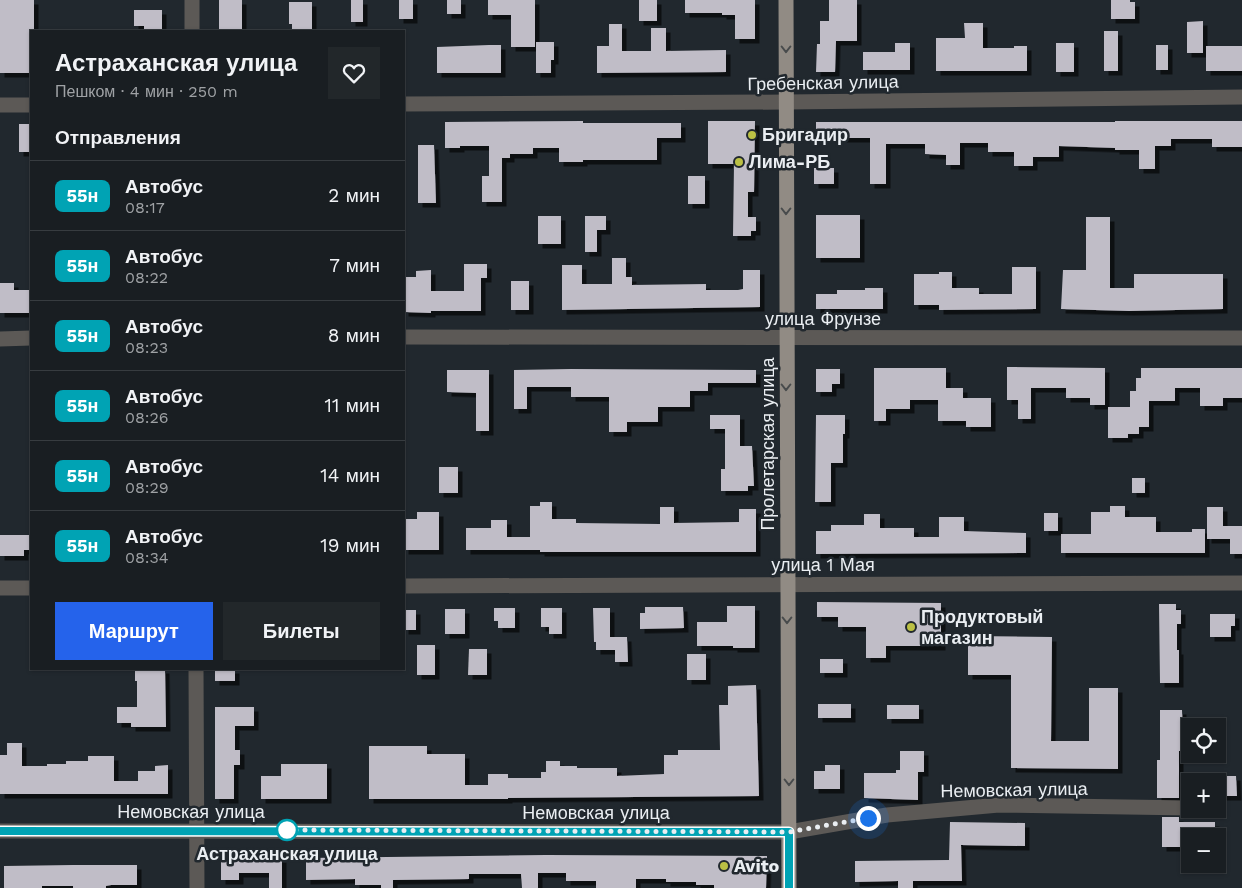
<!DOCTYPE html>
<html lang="ru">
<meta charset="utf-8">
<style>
:root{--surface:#191e22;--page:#22272a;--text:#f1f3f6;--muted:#9fa2a5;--line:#373c40;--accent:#2563eb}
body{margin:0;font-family:"Work Sans",sans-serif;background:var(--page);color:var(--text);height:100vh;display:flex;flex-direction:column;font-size:19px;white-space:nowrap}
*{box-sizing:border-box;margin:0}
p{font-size:16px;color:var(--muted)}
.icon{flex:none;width:28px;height:28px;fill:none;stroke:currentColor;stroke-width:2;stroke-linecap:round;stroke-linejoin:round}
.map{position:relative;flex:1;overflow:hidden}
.side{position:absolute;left:30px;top:30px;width:375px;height:640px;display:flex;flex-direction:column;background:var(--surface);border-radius:0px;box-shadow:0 1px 4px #0004,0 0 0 1px var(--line)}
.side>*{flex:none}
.badge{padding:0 10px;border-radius:8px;font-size:18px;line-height:32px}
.tools{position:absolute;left:1181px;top:718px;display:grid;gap:10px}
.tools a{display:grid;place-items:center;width:45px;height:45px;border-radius:0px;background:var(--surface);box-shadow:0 1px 4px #0004,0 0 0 1px var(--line);font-size:25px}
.you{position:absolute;width:25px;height:25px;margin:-12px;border:4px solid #fff;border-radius:50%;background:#1a73e8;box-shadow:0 0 0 8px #1a73e833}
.map>.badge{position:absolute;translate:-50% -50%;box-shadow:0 0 0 2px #fff}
h2{padding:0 25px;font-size:19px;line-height:45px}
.round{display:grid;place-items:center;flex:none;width:52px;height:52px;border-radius:0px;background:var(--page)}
.summary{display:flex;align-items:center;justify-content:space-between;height:85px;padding:0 25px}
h1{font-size:24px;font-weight:700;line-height:38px}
.primary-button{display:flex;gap:10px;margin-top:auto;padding:10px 25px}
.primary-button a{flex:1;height:58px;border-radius:0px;background:var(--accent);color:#fff;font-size:20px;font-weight:700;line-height:58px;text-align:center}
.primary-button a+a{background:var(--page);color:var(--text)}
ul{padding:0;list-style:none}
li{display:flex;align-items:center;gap:15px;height:70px;padding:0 25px;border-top:1px solid var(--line)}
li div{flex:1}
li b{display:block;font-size:19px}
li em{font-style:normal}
li .badge{min-width:55px;font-weight:700;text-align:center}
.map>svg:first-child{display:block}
.building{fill:#c0bdc7;filter:url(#shadow)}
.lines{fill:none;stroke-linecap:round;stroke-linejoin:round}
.minor{stroke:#5c5956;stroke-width:15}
.major{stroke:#918b84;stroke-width:15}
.oneway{stroke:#484b4c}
.line-casing{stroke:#fff;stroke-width:11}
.line{stroke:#00a3b4;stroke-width:8}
.walk{stroke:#eaeef2;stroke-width:5;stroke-dasharray:0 9}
.poi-dot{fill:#bbc044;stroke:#21282e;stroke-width:2}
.stop-dot{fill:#fff;stroke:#00a3b4;stroke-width:2.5}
.labels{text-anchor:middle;stroke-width:5;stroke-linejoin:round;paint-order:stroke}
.street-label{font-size:18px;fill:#eaeef2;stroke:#21282e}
.poi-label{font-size:18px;font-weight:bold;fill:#eaeef2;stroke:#21282e;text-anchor:start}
.stop-label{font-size:18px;font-weight:bold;fill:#eaeef2;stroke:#21282e}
</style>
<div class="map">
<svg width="1242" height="888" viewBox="0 0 1242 888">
<defs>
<filter id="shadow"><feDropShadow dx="4.5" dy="4.5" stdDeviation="0" flood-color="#0009"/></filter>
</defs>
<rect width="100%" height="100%" fill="#21282e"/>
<g class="building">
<polygon points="0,0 34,0 34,31 29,31 29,73 0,73"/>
<rect x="219" y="0" width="23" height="31"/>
<rect x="351" y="0" width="12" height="22"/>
<rect x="399" y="0" width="14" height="19"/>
<rect x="447" y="0" width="14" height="14"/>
<polygon points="488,0 535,0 535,47 511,47 511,15 488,15"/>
<rect x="639" y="0" width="18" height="21"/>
<polygon points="685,0 755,0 755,39 735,39 735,15 722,15 722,13 685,13"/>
<polygon points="829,0 857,0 857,41 836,41 835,72 816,72 817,44 820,44 820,21 829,21"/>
<polygon points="1111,0 1130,0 1130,2 1135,2 1135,19 1111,19"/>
<polygon points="289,2 312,2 312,31 292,31 292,24 289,24"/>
<polygon points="134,10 162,10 162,30 144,30 144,26 134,26"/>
<polygon points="1203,21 1203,53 1187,53 1187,22"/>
<polygon points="964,23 983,23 983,48 1014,48 1014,46 1027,46 1027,71 936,71 936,38 965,38"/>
<polygon points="609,24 622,24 622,51 651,51 651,28 666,28 666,51 726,50 726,72 597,73 597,46 609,46"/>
<rect x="1104" y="31" width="14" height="40"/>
<polygon points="536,42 554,42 554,60 551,60 551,73 536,73"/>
<polygon points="895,43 910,43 910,70 863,70 863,52 895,52"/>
<rect x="1056" y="43" width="18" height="29"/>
<polygon points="489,45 501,45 501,73 437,73 437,47"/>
<rect x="1156" y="45" width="12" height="25"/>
<rect x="1206" y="46" width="36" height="25"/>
<polygon points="583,121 583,123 681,123 681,138 657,138 657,160 583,160 583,162 559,162 559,148 533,148 533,154 510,154 510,158 502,158 502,202 482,202 482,176 489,176 489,146 460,146 460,148 445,148 445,122"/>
<polygon points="708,121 755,121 754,192 748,192 748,217 756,217 756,231 751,231 751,236 733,236 734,164 708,164"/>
<polygon points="1115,121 1242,121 1242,147 1212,147 1212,139 1171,139 1171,146 1155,146 1155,169 1139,169 1139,150 1115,150 1115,148 1059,146 1059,157 1033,157 1033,166 1014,166 1014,152 988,152 988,143 960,143 960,165 946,165 946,155 925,154 925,144 886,144 886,184 870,184 870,138 816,138 816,122 1115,122"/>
<rect x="19" y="124" width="12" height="28"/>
<polygon points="418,145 434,145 436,203 418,203"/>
<rect x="814" y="168" width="20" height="16"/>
<rect x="688" y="176" width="17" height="28"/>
<rect x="816" y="215" width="44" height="43"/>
<rect x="538" y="216" width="23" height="28"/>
<polygon points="585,216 606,216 606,230 597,230 597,252 585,252"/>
<polygon points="1086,217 1110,217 1110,288 1134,288 1134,274 1223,274 1223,309 1129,311 1061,309 1063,270 1086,270"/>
<polygon points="612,258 626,258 626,277 632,277 632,285 706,284 706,290 738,290 743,289 743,270 760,270 760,307 562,310 562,265 582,265 582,284 612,284"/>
<polygon points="464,264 487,264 487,278 481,278 481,311 431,311 431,313 404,312 404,277 416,277 416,271 431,270 431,291 464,291"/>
<polygon points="1012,267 1036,267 1036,309 939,310 939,305 914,305 914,274 939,274 939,272 952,272 952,288 979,288 979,294 1012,294"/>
<rect x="511" y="281" width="18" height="29"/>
<polygon points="0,283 14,283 14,290 31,290 31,313 0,313"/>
<polygon points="865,288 883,288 883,309 816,309 816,294 837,294 837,290 865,290"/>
<polygon points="1007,367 1105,368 1105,405 1090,405 1090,398 1066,398 1066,388 1031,388 1031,419 1018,419 1018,400 1007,400"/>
<polygon points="874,368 946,368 946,388 963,388 963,398 991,398 991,427 966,427 966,421 938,421 938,400 910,400 910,409 886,409 886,421 874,421"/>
<polygon points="1141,368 1242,368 1242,398 1223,398 1223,406 1200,406 1200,388 1175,388 1175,401 1149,401 1149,427 1139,427 1139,434 1128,434 1128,438 1108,438 1108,407 1130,407 1130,391 1136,391 1136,378 1141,378"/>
<polygon points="571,369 756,370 756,383 708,383 708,391 690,391 690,407 658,407 658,422 627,422 627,432 609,432 609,397 571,397 571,387 527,387 527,409 514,409 514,370"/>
<polygon points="816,369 840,369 840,384 832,384 832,392 816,392"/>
<polygon points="447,370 489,370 489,431 476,431 476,393 447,392"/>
<polygon points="710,415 740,415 740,446 752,446 754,486 748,486 748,491 721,491 721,469 725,469 725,429 710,429"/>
<polygon points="816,415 845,415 845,434 843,434 843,463 831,463 831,502 815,502"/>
<rect x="439" y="467" width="19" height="26"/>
<rect x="1132" y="478" width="13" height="15"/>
<polygon points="540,502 552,502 552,519 576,519 576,523 660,524 660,507 674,507 674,523 739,522 739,509 756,509 756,552 540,552 540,550 466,550 466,528 491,528 491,520 507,520 507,537 530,537 530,506 540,506"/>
<polygon points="1110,506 1125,506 1125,517 1156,517 1156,532 1192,532 1192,529 1205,529 1205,553 1061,553 1061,534 1091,534 1091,512 1110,512"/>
<polygon points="1207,507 1223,507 1223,526 1242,526 1242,554 1230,554 1230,539 1207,539"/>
<polygon points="417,512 439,512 439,550 404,550 404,519 417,519"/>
<rect x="1044" y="513" width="14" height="18"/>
<polygon points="864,514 880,514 880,528 914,528 914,537 939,537 939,517 964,517 964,531 1026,533 1026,553 816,554 816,531 831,531 831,525 864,525"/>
<polygon points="0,535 30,535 30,550 24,550 24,556 0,556"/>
<polygon points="817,602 941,603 941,646 886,646 886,658 866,658 866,627 838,627 838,617 817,617"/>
<polygon points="1159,604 1176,604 1176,610 1181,610 1181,624 1177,624 1177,650 1179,650 1179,683 1160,683"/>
<polygon points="727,606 755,606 755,648 733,648 733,646 697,646 697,622 727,622"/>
<polygon points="645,607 683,607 684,628 640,629 640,613 645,613"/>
<polygon points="494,608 515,608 515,628 498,628 498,621 494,621"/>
<polygon points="541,608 562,608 562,634 549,634 549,627 541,627"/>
<polygon points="593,608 610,608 610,637 627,637 628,662 615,662 615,650 596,650 596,642 594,642"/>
<rect x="445" y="609" width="20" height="25"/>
<rect x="404" y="610" width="12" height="20"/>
<polygon points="1210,614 1235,614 1235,626 1231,626 1231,637 1210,637"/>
<polygon points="968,636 1052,637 1051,741 1089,741 1089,688 1118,688 1118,769 1011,768 1011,675 968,675"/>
<rect x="417" y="645" width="18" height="30"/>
<polygon points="469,649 487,649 487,675 468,675"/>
<rect x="687" y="654" width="19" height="26"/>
<rect x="820" y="659" width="23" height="14"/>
<polygon points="135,669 165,669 166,727 131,727 131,723 117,723 117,707 137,707 137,681 135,681"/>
<rect x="215" y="669" width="20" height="12"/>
<polygon points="756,685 759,796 508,798 508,799 369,799 369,746 427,746 427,754 465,754 465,785 488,785 488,774 508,774 508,778 541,778 541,772 546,772 546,761 560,761 560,766 577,766 577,768 617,768 617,776 664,774 664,755 678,755 678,750 720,750 719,705 728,705 728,686"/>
<rect x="818" y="704" width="33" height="14"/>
<rect x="887" y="705" width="32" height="14"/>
<polygon points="215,707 254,707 254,726 235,726 235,750 240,750 240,765 234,765 234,799 215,799"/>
<polygon points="1160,710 1182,710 1183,736 1187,736 1187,751 1179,751 1179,798 1157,798 1157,760 1160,760"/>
<polygon points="7,743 22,743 22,766 47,766 47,764 66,764 66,761 88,761 88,756 114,756 114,781 138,781 138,771 155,771 155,766 168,765 168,794 0,794 0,755 7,755"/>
<polygon points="900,751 924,751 924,772 918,772 918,800 864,798 864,773 896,773 896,770 900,770"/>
<polygon points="281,764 327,764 327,799 261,799 261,776 281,776"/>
<polygon points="825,765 840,765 840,789 814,789 814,771 825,771"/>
<polygon points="1218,776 1236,776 1237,796 1218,796"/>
<polygon points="1162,817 1179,817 1179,822 1215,822 1215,836 1190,836 1190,847 1162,847"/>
<polygon points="950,822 1025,823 1025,846 961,845 962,881 913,881 913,888 898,888 898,881 855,882 855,861 949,860"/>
<polygon points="546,855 767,856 766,888 714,888 714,885 696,885 696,882 666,882 666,879 636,879 636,888 596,888 596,881 566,881 566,873 538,873 538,888 522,888 521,874 469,874 469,879 393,880 393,888 381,888 381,885 355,885 355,879 306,880 306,858"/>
<polygon points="221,858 282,858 282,888 269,888 269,873 239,873 239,880 221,880"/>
<polygon points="73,865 137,865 137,885 111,885 106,886 106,888 73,888 73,886 42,886 42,888 4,888 4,866"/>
</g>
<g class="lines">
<g class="minor">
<polyline points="192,0 192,31"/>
<polyline points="404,104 786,102 1242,97"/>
<polyline points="0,105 31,105"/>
<polyline points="404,337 1242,338"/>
<polyline points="0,339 31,338"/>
<polyline points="404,586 1242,583"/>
<polyline points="0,588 31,588"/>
<polyline points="196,669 197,888"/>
<polyline points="0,831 789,832 887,815 999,805 1190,808"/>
</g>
<polyline class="major" points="786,0 789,888"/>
</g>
<defs><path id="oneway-chevron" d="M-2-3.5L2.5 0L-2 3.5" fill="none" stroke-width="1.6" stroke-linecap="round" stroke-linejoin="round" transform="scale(1.25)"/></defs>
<g class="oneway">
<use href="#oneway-chevron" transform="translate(786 49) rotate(90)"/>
<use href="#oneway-chevron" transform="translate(786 211) rotate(90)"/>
<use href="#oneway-chevron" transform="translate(786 387) rotate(90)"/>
<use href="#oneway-chevron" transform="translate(787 620) rotate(90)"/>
<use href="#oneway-chevron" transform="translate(789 782) rotate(90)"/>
</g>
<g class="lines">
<g class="line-casing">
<polyline id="line" points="0,831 789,832 789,888"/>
</g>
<use href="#line" class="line"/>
<polyline class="walk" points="287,830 789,832 868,818"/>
</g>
<g class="poi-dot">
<circle cx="752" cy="135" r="5"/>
<circle cx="739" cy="162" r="5"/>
<circle cx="911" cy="627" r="5"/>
<circle cx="724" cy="866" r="5"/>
</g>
<circle class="stop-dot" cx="287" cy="830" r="10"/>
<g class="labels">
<g class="street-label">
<text transform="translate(823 83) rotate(-1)" y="6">Гребенская улица</text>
<text x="823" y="325">улица Фрунзе</text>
<text transform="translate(768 444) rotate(-90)" y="6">Пролетарская улица</text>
<text x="823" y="571">улица 1 Мая</text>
<text transform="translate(1014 790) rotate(-1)" y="6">Немовская улица</text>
<text x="191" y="818">Немовская улица</text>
<text x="596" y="819">Немовская улица</text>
</g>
<g class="poi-label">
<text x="762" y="141">Бригадир</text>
<text x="749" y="168">Лима-РБ</text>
<text x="921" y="623">Продуктовый<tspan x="921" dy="21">магазин</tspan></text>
<text x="734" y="872">Avito</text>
</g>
<g class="stop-label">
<text x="287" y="860">Астраханская улица</text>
</g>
</g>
</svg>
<div class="tools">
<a><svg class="icon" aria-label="locate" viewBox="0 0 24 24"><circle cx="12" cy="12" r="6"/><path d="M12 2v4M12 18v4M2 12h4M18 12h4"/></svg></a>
<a>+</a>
<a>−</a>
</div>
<div class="you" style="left:868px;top:818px"></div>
<section class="side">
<div class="summary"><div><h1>Астраханская улица</h1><p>Пешком · 4 мин · 250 m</p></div><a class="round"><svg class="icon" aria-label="heart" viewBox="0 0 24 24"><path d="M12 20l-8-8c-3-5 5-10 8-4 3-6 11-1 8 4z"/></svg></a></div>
<h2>Отправления</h2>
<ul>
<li><span class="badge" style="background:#00a3b4;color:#fff">55н</span><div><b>Автобус</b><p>08:17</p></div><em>2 мин</em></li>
<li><span class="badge" style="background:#00a3b4;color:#fff">55н</span><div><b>Автобус</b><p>08:22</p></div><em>7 мин</em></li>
<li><span class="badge" style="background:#00a3b4;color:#fff">55н</span><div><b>Автобус</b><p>08:23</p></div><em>8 мин</em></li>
<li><span class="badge" style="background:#00a3b4;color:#fff">55н</span><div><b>Автобус</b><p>08:26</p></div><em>11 мин</em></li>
<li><span class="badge" style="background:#00a3b4;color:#fff">55н</span><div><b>Автобус</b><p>08:29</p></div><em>14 мин</em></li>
<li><span class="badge" style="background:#00a3b4;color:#fff">55н</span><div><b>Автобус</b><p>08:34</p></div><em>19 мин</em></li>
</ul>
<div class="primary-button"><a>Маршрут</a><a>Билеты</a></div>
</section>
</div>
